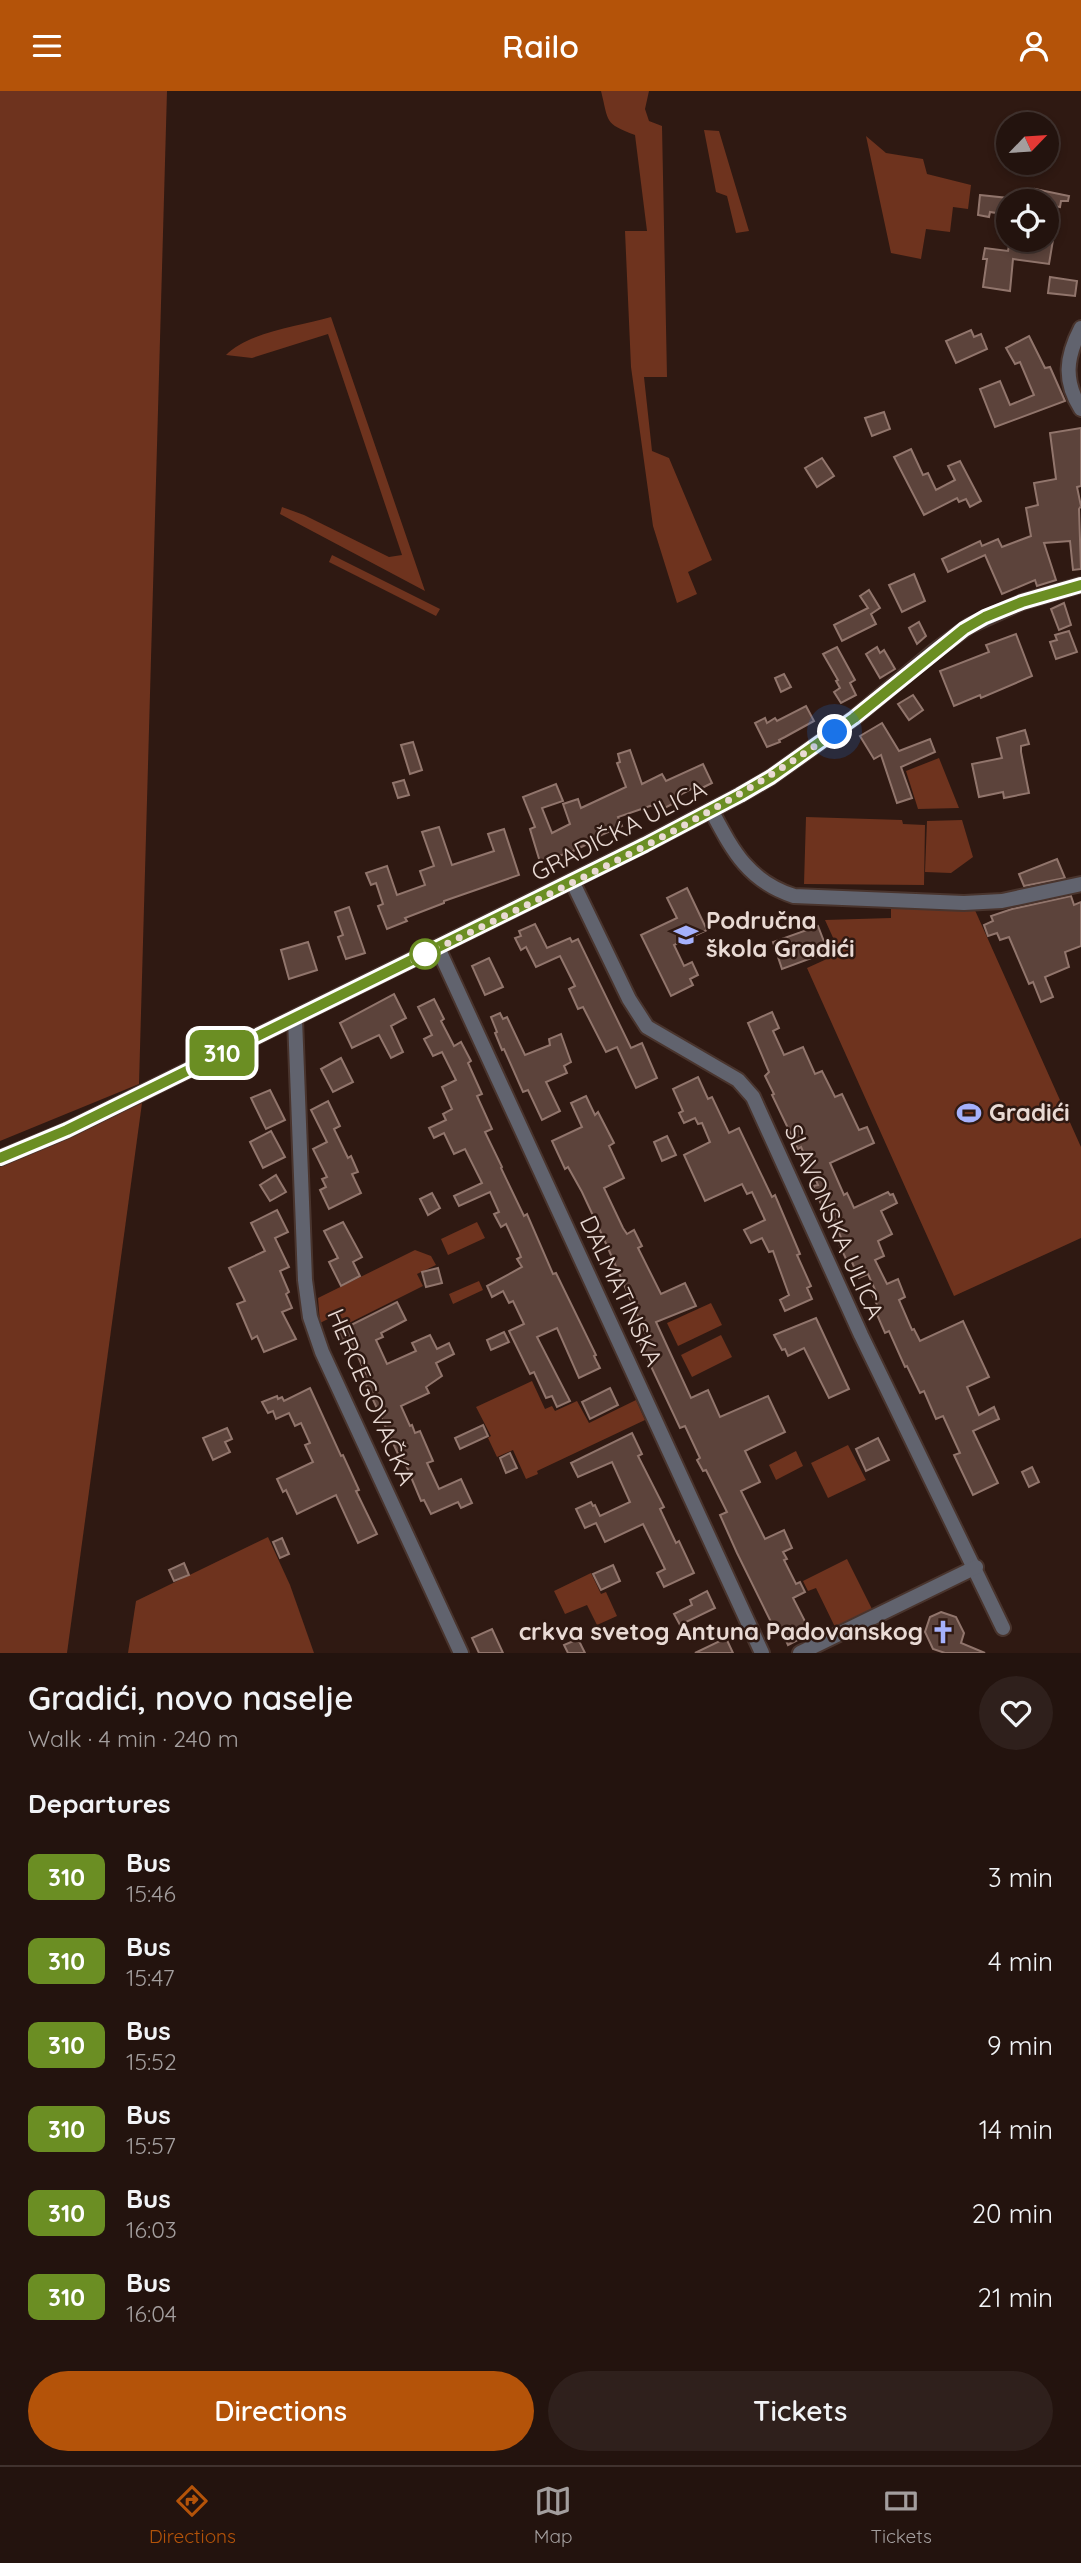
<!DOCTYPE html>
<meta charset="utf-8">
<style>
:root{--surface:#23130e;--page:#2f201c;--text:#f1f3f6;--muted:#a39e9e;--line:#40322e;--accent:#b45309}
body{margin:0;font-family:Quicksand,sans-serif;background:var(--page);color:var(--text);height:100vh;display:flex;flex-direction:column;font-size:26px;white-space:nowrap}
*{box-sizing:border-box;margin:0}
p{font-size:23px;color:var(--muted)}
.icon{flex:none;width:38px;height:38px;fill:none;stroke:currentColor;stroke-width:2;stroke-linecap:round;stroke-linejoin:round}
.map{position:relative;height:1562px;overflow:hidden}
.details{display:flex;flex-direction:column;background:var(--surface);flex:1}
.details>*{flex:none}
.badge{padding:0 14px;border-radius:10px;font-size:24px;line-height:46px}
.needle{width:46px;rotate:65deg}
.controls{position:absolute;left:996px;top:21px;display:grid;gap:14px}
.controls a{display:grid;place-items:center;width:63px;height:63px;border-radius:50%;background:var(--surface);box-shadow:0 4px 10px #0003,0 0 0 2px var(--line);font-size:35px}
.you{position:absolute;width:35px;height:35px;margin:-18px;border:5px solid #fff;border-radius:50%;background:#1a73e8;box-shadow:0 0 0 10px #1a73e833}
.map>.badge{position:absolute;translate:-50% -50%;box-shadow:0 0 0 4px #fff}
h2{padding:0 28px;font-size:26px;line-height:63px}
.round{display:grid;place-items:center;flex:none;width:74px;height:74px;border-radius:37px;background:var(--page)}
.head{display:flex;align-items:center;justify-content:space-between;height:119px;padding:0 28px}
h1{font-size:33px;font-weight:600;line-height:52px}
.action{display:flex;gap:14px;margin-top:auto;padding:14px 28px}
.action a{flex:1;height:80px;border-radius:42px;background:var(--accent);color:#fff;font-size:28px;font-weight:600;line-height:80px;text-align:center}
.action a+a{background:var(--page);color:var(--text)}
ul{padding:0;list-style:none}
li{display:flex;align-items:center;gap:21px;height:84px;padding:0 28px}
li div{flex:1}
li b{display:block;font-size:26px}
li em{font-style:normal}
li .badge{min-width:77px;font-weight:700;text-align:center}
header{display:flex;justify-content:space-between;align-items:center;height:91px;padding:0 28px;background:var(--accent);color:#fff;font-size:32px;font-weight:600}
.tabs{display:flex;justify-content:space-around;align-items:center;height:98px;border-top:2px solid var(--line);background:var(--surface);font-size:19px;color:var(--muted)}
.tabs a{display:grid;justify-items:center;gap:4px}
.tabs .current{color:var(--accent)}
.map>svg:first-child{display:block}
.green{fill:#6e331e}
.building{fill:#5c433b;stroke:#91756c;stroke-width:2}
.lines{fill:none;stroke-linecap:round;stroke-linejoin:round}
.minor-casing{stroke:#49342d;stroke-width:18}
.minor{stroke:#61636e;stroke-width:14}
.line-casing{stroke:#fff;stroke-width:16}
.line{stroke:#6b8e23;stroke-width:10}
.walk{stroke:#e9dad4;stroke-width:7;stroke-dasharray:0 12.6}
.stop-dot{fill:#fff;stroke:#6b8e23;stroke-width:3.5}
.labels{text-anchor:middle;stroke-width:5;stroke-linejoin:round;paint-order:stroke}
.street-label{font-size:24px;fill:#e9dad4;stroke:#2f1912}
.poi-label{font-size:24px;font-weight:bold;fill:#e9dad4;stroke:#2f1912;text-anchor:start}
</style>
<header><svg class="icon" aria-label="menu" viewBox="0 0 24 24"><path d="M4 6h16M4 12h16M4 18h16"/></svg>Railo<svg class="icon" aria-label="person" viewBox="0 0 24 24"><circle cx="12" cy="8" r="4"/><path d="M4 21q1-7 8-7t8 7"/></svg></header>
<div class="map">
<svg width="1081" height="1562" viewBox="0 0 1081 1562">
<rect width="100%" height="100%" fill="#2f1912"/>
<g class="green">
<polygon points="0,0 167,0 139,993 0,1050"/>
<path d="M601,0H649L645,18L649,30L662,35L667,286H644L652,360L669,367L712,469L688,481L697,503L677,512L653,435L631,276L625,140H647L635,44C604,32 609,32 601,0Z"/>
<polygon points="704,39 719,40 749,140 736,142 727,105 716,101"/>
<polygon points="866,45 886,62 923,68 927,83 971,94 968,118 953,116 950,141 926,138 921,168 891,162"/>
<path d="M331,226L425,500L280,423L282,416L304,424L389,466L402,464L328,243L252,267L226,264C248,241 300,235 331,226Z"/>
<polygon points="332,464 440,518 436,525 329,471"/>
<polygon points="939,667 959,717 918,718 906,680"/>
<polygon points="806,726 902,729 903,733 925,734 924,794 804,793"/>
<polygon points="962,729 973,766 951,782 925,781 927,730"/>
<polygon points="891,817 974,817 1081,1056 1081,1147 954,1205 807,877 840,862 825,829 891,827"/>
<polygon points="142,1012 67,1562 0,1562 0,1072"/>
<polygon points="477,1131 485,1147 448,1164 441,1148"/>
<polygon points="415,1159 431,1165 436,1174 417,1183 423,1195 339,1237 334,1225 320,1232 318,1207"/>
<polygon points="479,1190 483,1199 453,1213 449,1203"/>
<polygon points="711,1212 722,1234 678,1255 667,1232"/>
<polygon points="721,1244 732,1266 692,1286 681,1264"/>
<polygon points="532,1290 545,1318 552,1315 555,1320 577,1310 589,1332 636,1309 645,1329 537,1380 538,1383 526,1388 513,1359 497,1366 488,1347 491,1345 476,1316"/>
<polygon points="848,1354 866,1389 828,1407 811,1372"/>
<polygon points="796,1360 803,1375 776,1389 769,1374"/>
<polygon points="268,1446 290,1494 314,1562 128,1562 136,1510"/>
<polygon points="847,1468 872,1518 835,1536 816,1497 808,1500 803,1490"/>
<polygon points="591,1482 601,1503 606,1501 617,1525 597,1534 587,1514 565,1523 554,1500"/>
</g>
<g class="building">
<polygon points="1035,98 1069,105 1068,110 1061,110 1060,116 1046,114 1046,110 1032,110"/>
<polygon points="980,104 1008,107 1008,124 990,121 989,126 978,124"/>
<polygon points="1010,149 1053,149 1049,173 1013,168 1010,200 983,196 987,168 983,168 985,157 1008,160"/>
<polygon points="1050,186 1077,190 1075,205 1048,202"/>
<polygon points="971,239 974,246 981,243 987,258 956,272 946,250"/>
<polygon points="1029,245 1045,277 1050,276 1065,310 995,336 980,298 1000,290 1010,314 1034,304 1020,271 1015,273 1006,257"/>
<polygon points="884,321 890,338 872,345 865,327"/>
<polygon points="1081,337 1081,395 1077,396 1081,415 1079,418 1081,478 1073,479 1070,450 1044,452 1056,489 1037,495 1035,489 1002,503 985,464 948,481 942,468 980,450 982,455 998,448 1002,456 1031,445 1026,417 1038,414 1034,392 1056,388 1050,342"/>
<polygon points="911,358 923,384 928,382 936,399 955,389 948,375 960,370 981,410 970,416 966,408 959,411 957,407 924,424 894,366"/>
<polygon points="822,367 834,385 817,396 805,377"/>
<polygon points="914,483 925,510 902,521 889,494"/>
<polygon points="869,499 880,517 871,523 876,533 842,550 834,534 868,517 860,505"/>
<polygon points="1064,512 1071,534 1059,539 1051,518"/>
<polygon points="919,531 926,545 917,553 909,537"/>
<polygon points="1069,540 1077,561 1056,568 1050,551 1057,549 1055,544"/>
<polygon points="1016,543 1032,585 981,607 980,604 954,615 940,580 989,561 986,554"/>
<polygon points="837,556 855,589 850,592 856,604 841,612 834,601 840,597 836,590 838,589 823,563"/>
<polygon points="877,556 880,562 884,559 895,578 880,587 866,563"/>
<polygon points="784,583 791,596 781,601 775,587"/>
<polygon points="913,604 923,619 909,629 898,613"/>
<polygon points="806,615 814,630 785,646 779,649 780,651 767,656 755,632 765,627 767,632 775,627 777,630"/>
<polygon points="882,632 899,660 930,648 935,661 901,676 912,707 897,712 881,664 874,668 860,645"/>
<polygon points="1025,639 1029,653 1021,655 1021,661 1029,702 1004,707 1003,701 979,706 972,673 1002,667 997,647"/>
<polygon points="413,651 422,679 410,683 401,654"/>
<polygon points="630,659 642,693 662,683 666,690 703,673 712,692 694,701 693,697 674,707 676,711 661,719 660,717 656,719 653,714 618,726 622,735 590,749 592,751 571,761 540,771 530,738 535,736 523,706 556,693 563,710 542,717 552,742 570,733 563,713 578,708 581,717 626,696 617,672 620,671 618,663"/>
<polygon points="404,689 409,704 398,707 393,692"/>
<polygon points="439,736 452,774 494,760 488,743 504,738 519,784 444,810 444,812 405,827 407,830 387,838 378,815 383,813 376,792 371,794 366,782 387,775 397,804 425,794 420,780 434,775 422,741"/>
<polygon points="1057,768 1065,787 1024,795 1019,783"/>
<polygon points="687,797 707,839 674,854 684,875 692,871 698,884 690,888 693,894 671,905 641,844 677,827 667,807"/>
<polygon points="1071,805 1074,814 1081,811 1081,855 1065,861 1069,876 1045,886 1053,906 1041,911 1033,891 1029,893 1009,846 1000,849 997,842 988,845 984,834 993,830 991,825 1012,818"/>
<polygon points="349,816 365,862 346,868 338,846 343,844 335,821"/>
<polygon points="535,833 547,857 570,847 572,851 578,848 631,957 642,952 657,987 636,997 617,956 606,961 583,916 578,918 569,898 575,895 560,865 536,876 526,856 521,859 515,847 521,845 519,840"/>
<polygon points="818,835 828,861 782,878 773,851"/>
<polygon points="308,851 317,879 289,888 281,859"/>
<polygon points="489,867 503,896 485,904 472,875"/>
<polygon points="394,903 406,927 391,935 403,961 391,967 379,944 352,957 340,932"/>
<polygon points="434,908 444,928 441,930 454,955 461,951 471,970 468,972 482,1003 477,1005 492,1038 485,1041 502,1076 501,1077 524,1125 527,1123 553,1183 556,1182 596,1264 594,1265 600,1277 579,1287 557,1237 537,1246 570,1310 557,1316 552,1305 546,1307 534,1281 530,1283 509,1240 524,1233 513,1210 509,1212 503,1200 492,1206 487,1195 522,1176 517,1168 521,1166 519,1161 506,1133 501,1136 494,1123 499,1121 490,1101 459,1115 454,1105 482,1092 465,1058 454,1063 444,1042 434,1047 429,1037 446,1029 443,1023 452,1018 442,996 456,989 442,961 433,965 424,948 432,944 418,916"/>
<polygon points="772,921 779,937 773,940 784,964 803,956 815,983 822,980 835,1006 842,1003 859,1039 867,1036 874,1052 830,1072 844,1104 847,1102 854,1117 888,1101 890,1104 893,1103 897,1112 881,1120 892,1143 878,1150 884,1165 875,1169 887,1193 898,1188 905,1206 899,1209 912,1239 914,1238 920,1250 963,1230 989,1286 967,1296 979,1324 994,1316 999,1328 973,1340 998,1392 973,1404 954,1364 960,1362 943,1325 936,1328 924,1300 920,1302 907,1275 905,1276 889,1240 885,1242 875,1219 879,1218 872,1203 876,1201 868,1183 859,1187 851,1169 847,1170 838,1151 842,1149 826,1111 821,1113 813,1095 818,1094 801,1056 798,1058 772,1004 774,1003 765,985 769,981 748,932"/>
<polygon points="500,922 503,928 507,926 525,964 550,954 549,948 561,943 571,971 564,975 567,982 546,991 560,1020 542,1029 528,999 523,1001 504,958 502,959 495,942 497,941 491,926"/>
<polygon points="341,967 353,991 333,1001 321,978"/>
<polygon points="698,986 708,1008 712,1006 729,1042 739,1037 772,1106 775,1104 800,1163 797,1164 811,1195 807,1197 812,1208 785,1220 780,1209 789,1204 773,1160 769,1161 762,1147 751,1152 744,1139 765,1129 752,1101 747,1103 742,1093 705,1110 684,1064 710,1051 702,1032 698,1033 695,1027 684,1032 679,1022 683,1020 673,998"/>
<polygon points="270,999 285,1029 266,1038 251,1007"/>
<polygon points="586,1005 595,1024 598,1021 614,1052 609,1055 624,1087 604,1097 623,1137 627,1143 634,1139 642,1155 638,1157 661,1203 685,1192 696,1215 656,1231 691,1307 708,1299 720,1326 768,1305 785,1341 745,1360 760,1391 741,1400 765,1448 784,1439 792,1457 783,1461 787,1468 784,1469 796,1493 800,1491 805,1501 793,1507 811,1542 788,1554 781,1538 776,1541 737,1462 720,1424 727,1421 706,1379 703,1380 697,1369 700,1367 685,1335 680,1337 640,1252 648,1248 603,1146 582,1101 568,1076 565,1078 552,1050 582,1036 571,1012"/>
<polygon points="328,1010 340,1035 334,1038 348,1067 351,1065 358,1081 352,1083 361,1102 329,1118 320,1099 326,1096 322,1088 327,1086 313,1058 327,1051 311,1019"/>
<polygon points="271,1040 285,1066 263,1077 250,1051"/>
<polygon points="667,1045 676,1064 662,1070 654,1051"/>
<polygon points="276,1084 286,1101 270,1110 260,1094"/>
<polygon points="432,1102 440,1117 428,1124 420,1108"/>
<polygon points="277,1119 288,1141 275,1147 289,1176 280,1180 289,1201 286,1203 292,1217 282,1221 296,1248 264,1261 257,1245 252,1248 237,1213 245,1210 229,1177 265,1160 251,1132"/>
<polygon points="343,1131 362,1166 353,1171 360,1185 341,1195 329,1171 338,1167 324,1140"/>
<polygon points="438,1177 442,1192 426,1196 422,1181"/>
<polygon points="397,1211 406,1229 381,1242 383,1246 376,1249 387,1273 416,1260 412,1252 430,1244 437,1258 449,1252 454,1263 436,1272 442,1285 426,1296 429,1302 401,1315 410,1335 412,1334 415,1342 420,1340 433,1370 427,1372 439,1398 461,1388 472,1412 461,1417 458,1411 431,1423 424,1409 421,1410 401,1362 398,1363 362,1285 366,1283 355,1259 352,1261 347,1251 342,1253 337,1241"/>
<polygon points="816,1227 849,1298 829,1307 804,1257 788,1265 785,1258 782,1259 774,1244"/>
<polygon points="504,1241 509,1251 491,1259 487,1249"/>
<polygon points="310,1297 341,1365 343,1364 359,1399 356,1400 377,1443 358,1452 336,1404 297,1423 286,1399 283,1401 277,1388 313,1371 305,1354 310,1352 301,1332 295,1335 289,1322 276,1328 273,1320 268,1322 262,1311 277,1305 278,1308 282,1306 284,1310"/>
<polygon points="610,1297 618,1314 590,1328 582,1311"/>
<polygon points="483,1334 488,1345 460,1358 455,1347"/>
<polygon points="227,1337 232,1348 225,1351 230,1361 213,1369 203,1347"/>
<polygon points="632,1342 642,1363 638,1365 664,1416 660,1418 676,1452 679,1450 694,1482 664,1496 657,1482 665,1478 643,1433 605,1451 596,1432 585,1437 576,1418 591,1411 593,1415 595,1414 600,1425 630,1411 612,1371 578,1386 571,1372"/>
<polygon points="878,1347 889,1369 866,1380 856,1358"/>
<polygon points="510,1362 517,1377 506,1382 500,1367"/>
<polygon points="1032,1376 1039,1391 1029,1396 1022,1381"/>
<polygon points="282,1447 289,1463 280,1467 273,1451"/>
<polygon points="184,1472 189,1484 174,1490 169,1479"/>
<polygon points="613,1474 620,1490 601,1499 593,1483"/>
<polygon points="707,1500 715,1517 680,1534 674,1523 692,1514 690,1509"/>
<polygon points="941,1521 956,1526 964,1542 961,1552 985,1562 945,1562 933,1558 925,1541 930,1526"/>
<polygon points="492,1538 503,1562 479,1562 472,1547"/>
<polygon points="726,1547 733,1562 695,1562"/>
<polygon points="578,1548 585,1562 568,1562 564,1554"/>
</g>
<g class="lines">
<g class="minor-casing">
<g id="minor">
<path d="M1081,237C1066,266 1063,290 1081,318"/>
<path d="M711,719C733,760 748,790 794,805L964,812L1002,810L1081,793"/>
<polyline points="572,790 629,908 647,936 738,989 753,1006 861,1244 1003,1537"/>
<polyline points="438,857 762,1562"/>
<polyline points="295,928 305,1189 310,1226 322,1261 461,1562"/>
<polyline points="0,1067 67,1039 644,754 740,704 771,686 854,627 936,559 969,535 1022,511 1081,494"/>
<polyline points="800,1562 976,1476"/>
</g>
</g>
<use href="#minor" class="minor"/>
</g>
<g class="lines">
<g class="line-casing">
<polyline id="line" points="0,1067 67,1039 645,754 740,704 771,686 854,627 964,538 985,526 1022,511 1081,494"/>
</g>
<use href="#line" class="line"/>
<path class="walk" d="M425,863L414,869C556,798 705,734 835,641"/>
</g>
<defs>
<g id="school-bare" transform="scale(1.89)"><path d="M0-5L7-2L0 1L-7-2ZM-4 1L0 2.5L4 1V4Q0 6-4 4Z" fill="#a5b1fc" stroke="#2f1912" stroke-width="2.5" paint-order="stroke"/></g>
<g id="stadium-bare" transform="scale(1.89)"><path d="M0-5a6.5 5 0 1 0 0 10a6.5 5 0 1 0 0-10ZM-3.5-1.8h7v3.6h-7Z" fill="#a5b1fc" stroke="#2f1912" stroke-width="2.5" paint-order="stroke"/></g>
<g id="church-bare" transform="scale(1.89)"><path d="M-1.2-6h2.4v3.5h3.3v2.4h-3.3V6h-2.4V-.1h-3.3v-2.4h3.3Z" fill="#a5b1fc" stroke="#2f1912" stroke-width="2.5" paint-order="stroke"/></g>
</defs>
<g fill-rule="evenodd">
<use href="#school-bare" x="686" y="844"/>
<use href="#stadium-bare" x="969" y="1022"/>
<use href="#church-bare" x="943" y="1541"/>
</g>
<circle class="stop-dot" cx="425" cy="863" r="14"/>
<g class="labels">
<g class="street-label">
<text transform="translate(619 740) rotate(-27)" y="8">GRADIČKA ULICA</text>
<text transform="translate(834 1131) rotate(66)" y="8">SLAVONSKA ULICA</text>
<text transform="translate(621 1200) rotate(65)" y="8">DALMATINSKA</text>
<text transform="translate(371 1306) rotate(67)" y="8">HERCEGOVAČKA</text>
</g>
<g class="poi-label">
<text x="706" y="838">Područna<tspan x="706" dy="28">škola Gradići</tspan></text>
<text x="989" y="1030">Gradići</text>
<text x="923" y="1549" text-anchor="end">crkva svetog Antuna Padovanskog</text>
</g>
</g>
</svg>
<div class="controls">
<a><svg class="needle" viewBox="-14 -14 28 28"><path d="M0-13l5 13h-10z" fill="#e53935"/><path d="M0 13l5-13h-10z" fill="#a39e9e"/></svg></a>
<a><svg class="icon" aria-label="locate" viewBox="0 0 24 24"><circle cx="12" cy="12" r="6"/><path d="M12 2v4M12 18v4M2 12h4M18 12h4"/></svg></a>
</div>
<div class="you" style="left:835px;top:641px"></div>
<b class="badge" style="left:222px;top:962px;background:#6b8e23;color:#fff">310</b>
</div>
<section class="details">
<div class="head"><div><h1>Gradići, novo naselje</h1><p>Walk · 4 min · 240 m</p></div><a class="round"><svg class="icon" aria-label="heart" viewBox="0 0 24 24"><path d="M12 20l-8-8c-3-5 5-10 8-4 3-6 11-1 8 4z"/></svg></a></div>
<h2>Departures</h2>
<ul>
<li><span class="badge" style="background:#6b8e23;color:#fff">310</span><div><b>Bus</b><p>15:46</p></div><em>3 min</em></li>
<li><span class="badge" style="background:#6b8e23;color:#fff">310</span><div><b>Bus</b><p>15:47</p></div><em>4 min</em></li>
<li><span class="badge" style="background:#6b8e23;color:#fff">310</span><div><b>Bus</b><p>15:52</p></div><em>9 min</em></li>
<li><span class="badge" style="background:#6b8e23;color:#fff">310</span><div><b>Bus</b><p>15:57</p></div><em>14 min</em></li>
<li><span class="badge" style="background:#6b8e23;color:#fff">310</span><div><b>Bus</b><p>16:03</p></div><em>20 min</em></li>
<li><span class="badge" style="background:#6b8e23;color:#fff">310</span><div><b>Bus</b><p>16:04</p></div><em>21 min</em></li>
</ul>
<div class="action"><a>Directions</a><a>Tickets</a></div>
</section>
<nav class="tabs">
<a class="current"><svg class="icon" aria-label="directions" viewBox="0 0 24 24"><path d="M12 3l9 9-9 9-9-9zM9 14v-3h6M13 9l2 2-2 2"/></svg>Directions</a>
<a><svg class="icon" aria-label="map" viewBox="0 0 24 24"><path d="M3 6l6-2 6 2 6-2v14l-6 2-6-2-6 2zM9 4v14M15 6v14"/></svg>Map</a>
<a><svg class="icon" aria-label="tickets" viewBox="0 0 24 24"><path d="M3 7h18v10H3zM15 7v10"/></svg>Tickets</a>
</nav>
